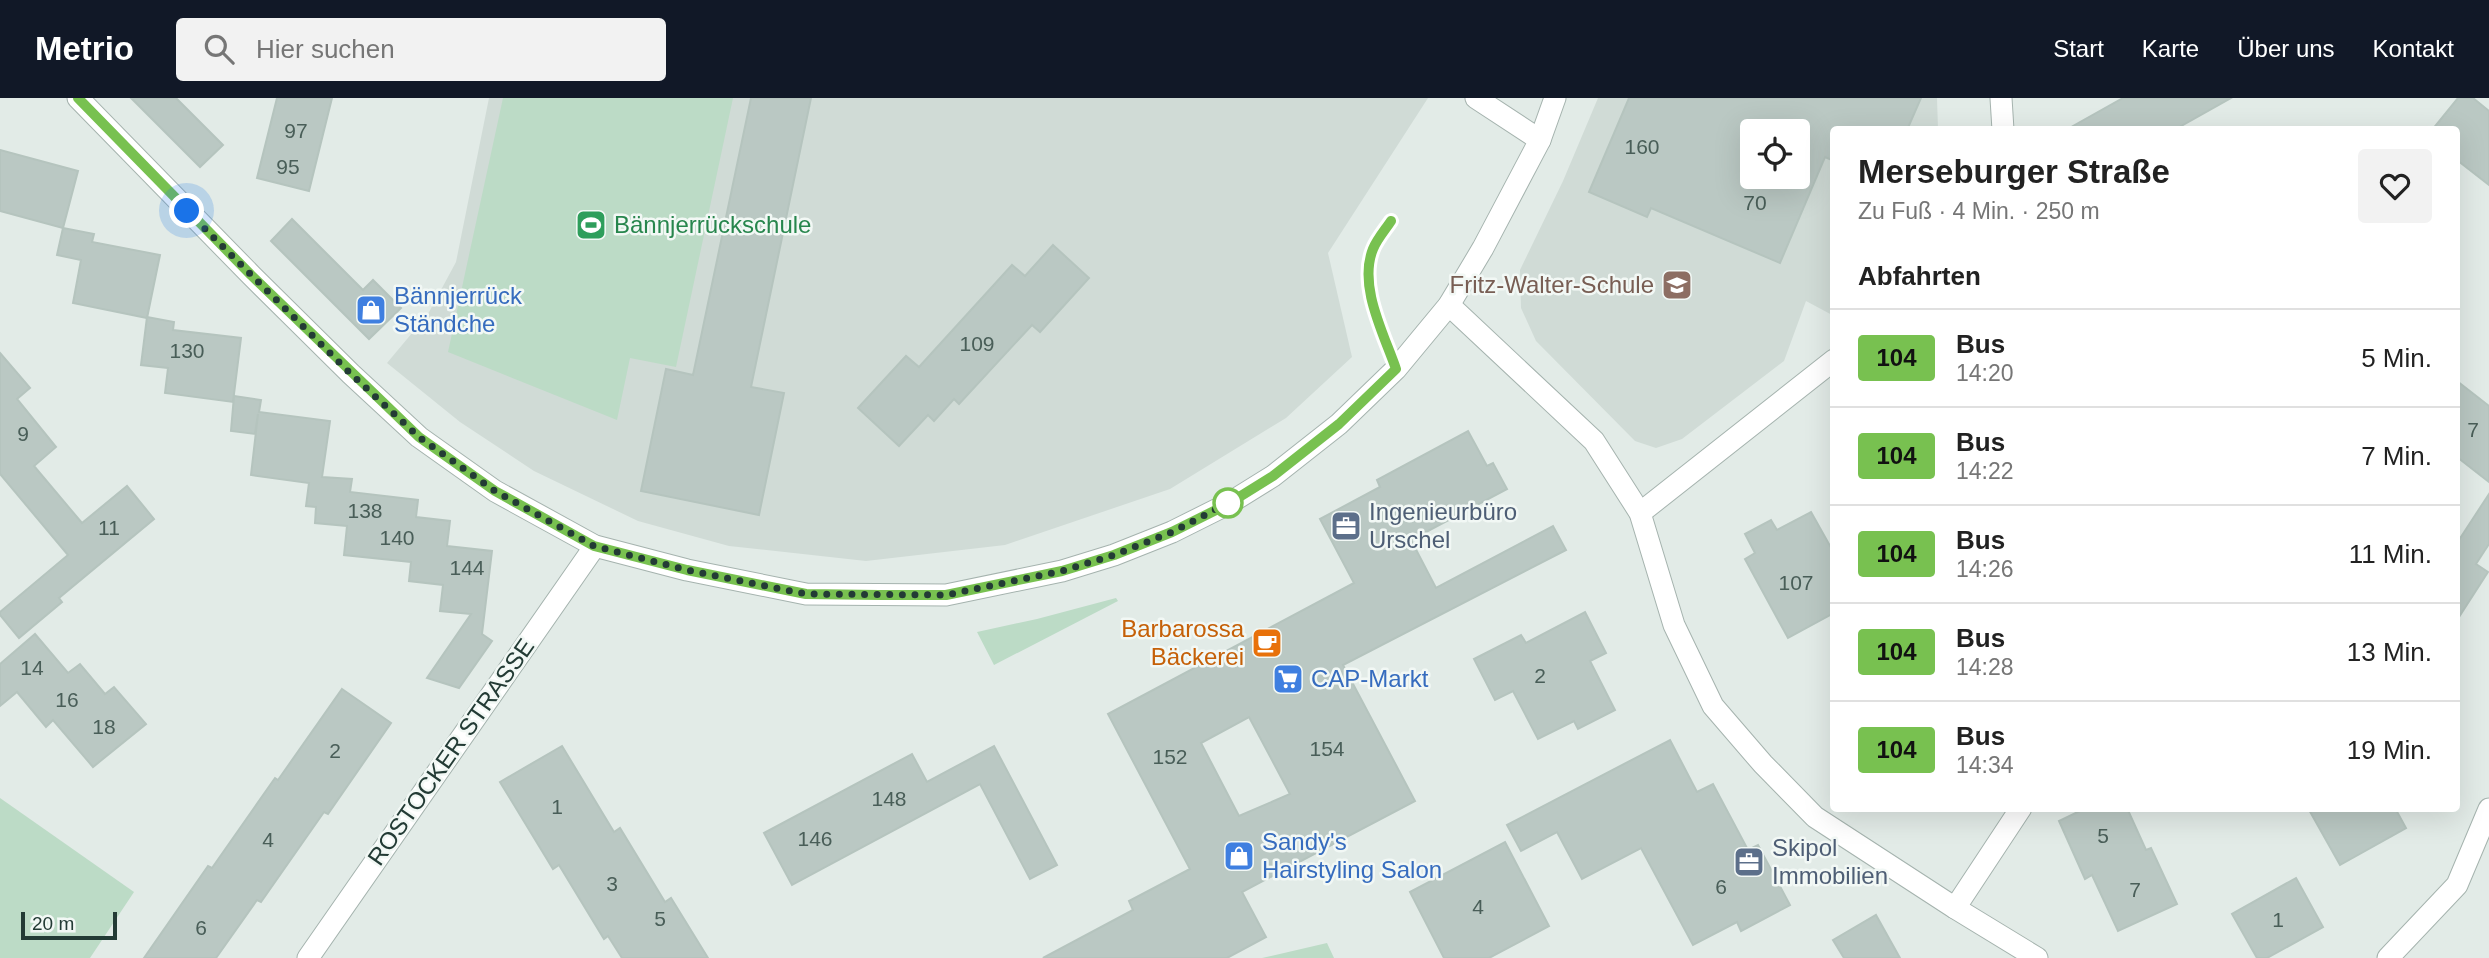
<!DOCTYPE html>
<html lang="de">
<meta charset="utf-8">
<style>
:root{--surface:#fff;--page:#f2f2f2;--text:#222;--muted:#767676;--line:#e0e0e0;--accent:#111827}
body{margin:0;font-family:Helvetica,sans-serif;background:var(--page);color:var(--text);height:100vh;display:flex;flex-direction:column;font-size:26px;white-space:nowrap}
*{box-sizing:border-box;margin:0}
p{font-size:23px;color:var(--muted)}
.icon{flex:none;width:38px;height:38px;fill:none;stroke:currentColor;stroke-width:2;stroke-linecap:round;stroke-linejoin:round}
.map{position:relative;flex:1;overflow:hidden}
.details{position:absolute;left:1830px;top:28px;width:630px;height:686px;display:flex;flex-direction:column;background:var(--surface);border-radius:7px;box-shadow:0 7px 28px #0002}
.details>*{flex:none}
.badge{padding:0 14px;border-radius:5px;font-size:24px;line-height:46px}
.controls{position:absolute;left:1740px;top:21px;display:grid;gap:14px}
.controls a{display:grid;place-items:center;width:70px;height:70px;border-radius:7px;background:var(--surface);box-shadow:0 7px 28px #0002;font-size:35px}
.scale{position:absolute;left:21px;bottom:18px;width:96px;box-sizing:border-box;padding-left:7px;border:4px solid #233b35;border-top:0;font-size:19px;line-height:24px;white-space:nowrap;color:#233b35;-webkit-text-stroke:5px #f2f8f5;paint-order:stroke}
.you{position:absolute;width:35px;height:35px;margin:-18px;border:5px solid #fff;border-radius:50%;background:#1a73e8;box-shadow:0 0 0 10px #1a73e833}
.map>.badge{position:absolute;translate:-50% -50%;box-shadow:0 0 0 4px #fff}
h2{padding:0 28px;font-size:26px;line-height:63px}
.round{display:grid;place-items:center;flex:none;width:74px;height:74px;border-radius:7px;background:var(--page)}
.headline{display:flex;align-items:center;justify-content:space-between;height:119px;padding:0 28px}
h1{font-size:33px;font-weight:700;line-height:52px}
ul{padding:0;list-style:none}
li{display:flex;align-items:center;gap:21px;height:98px;padding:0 28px;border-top:2px solid var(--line)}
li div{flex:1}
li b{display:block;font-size:26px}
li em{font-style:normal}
li .badge{min-width:77px;font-weight:700;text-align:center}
header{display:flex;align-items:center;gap:42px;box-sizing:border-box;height:98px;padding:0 35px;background:var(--accent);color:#fff}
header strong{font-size:33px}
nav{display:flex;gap:38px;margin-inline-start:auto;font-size:24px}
.search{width:490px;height:63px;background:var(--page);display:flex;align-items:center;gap:18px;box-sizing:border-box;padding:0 24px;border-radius:7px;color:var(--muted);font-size:26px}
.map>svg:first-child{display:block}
.built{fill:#d0dbd6;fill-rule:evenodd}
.green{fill:#bcdbc6}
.building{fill:#bac8c3;stroke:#b5c4be;stroke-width:2;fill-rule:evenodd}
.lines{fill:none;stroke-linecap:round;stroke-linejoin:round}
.street-casing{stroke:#a5b3ae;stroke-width:23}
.street{stroke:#fff;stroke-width:21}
.line-casing{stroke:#fff;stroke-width:16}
.line{stroke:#78c150;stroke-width:10}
.walk{stroke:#233b35;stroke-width:7;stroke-dasharray:0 12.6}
.stop-dot{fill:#fff;stroke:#78c150;stroke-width:3.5}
.labels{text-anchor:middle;stroke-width:5;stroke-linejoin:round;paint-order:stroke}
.number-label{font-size:21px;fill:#495e58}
.leisure-label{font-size:24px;fill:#27864d;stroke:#f2f8f5;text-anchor:start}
.education-label{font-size:24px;fill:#785e54;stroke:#f2f8f5;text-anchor:end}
.shop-label{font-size:24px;fill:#366cbe;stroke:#f2f8f5;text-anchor:start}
.service-label{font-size:24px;fill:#4e5e75;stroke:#f2f8f5;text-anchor:start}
.food-label{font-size:24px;fill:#c56008;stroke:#f2f8f5;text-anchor:end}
.street-label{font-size:24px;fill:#233b35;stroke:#f2f8f5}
</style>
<header>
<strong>Metrio</strong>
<div class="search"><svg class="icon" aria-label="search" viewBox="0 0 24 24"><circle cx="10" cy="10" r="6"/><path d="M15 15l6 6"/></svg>Hier suchen</div>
<nav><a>Start</a><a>Karte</a><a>Über uns</a><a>Kontakt</a></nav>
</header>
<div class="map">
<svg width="2489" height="860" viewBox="0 0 2489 860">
<rect width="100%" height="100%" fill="#e2ebe7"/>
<g class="built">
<polygon points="489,0 1428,0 1328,155 1352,259 1286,320 1170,391 1005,447 866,463 729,448 638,423 534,373 460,324 387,265 428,216 456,164"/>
<path d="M1598,0H1937L1938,31L1834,32V218L1806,203L1784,263L1682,341L1656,350L1635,343L1536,243L1521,210L1520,172L1563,83ZM1752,33H1797V79H1752Z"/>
</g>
<g class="green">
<polygon points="503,0 733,0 676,269 630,260 617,322 448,254"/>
<polygon points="1116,500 1118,503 994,567 977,534 1037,521"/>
<polygon points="0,700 134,794 90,860 0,860"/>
<polygon points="1327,845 1334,860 1262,860"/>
</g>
<g class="building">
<polygon points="131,0 176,0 223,47 200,69"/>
<polygon points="277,0 332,0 309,93 257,80"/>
<polygon points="751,0 811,0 751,289 784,295 759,417 641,393 666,271 693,277"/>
<path d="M1629,0H1921L1907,32H1834V63L1825,59L1780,165L1651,110L1647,119L1589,94ZM1752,33H1797V79H1752Z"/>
<polygon points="2123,0 2231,0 2174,32 2066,32"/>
<polygon points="2458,0 2473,0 2489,13 2489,87 2457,62 2457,32 2432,32"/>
<polygon points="0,52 78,73 63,130 0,113"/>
<polygon points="292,121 363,192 373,182 401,210 369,241 271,143"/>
<polygon points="63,130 94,136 92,144 160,157 147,220 73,205 81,162 57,157"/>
<polygon points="1053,147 1089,180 1040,234 1032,227 959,306 954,301 934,323 928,317 899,348 858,310 906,258 919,269 1012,167 1025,178"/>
<polygon points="147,219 174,224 173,232 241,240 233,304 165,295 168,270 141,267"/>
<polygon points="0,255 30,290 17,301 56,349 34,368 82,425 127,388 154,421 59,500 62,504 19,540 0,517 0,514 68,457 0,376"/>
<polygon points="2457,283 2489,308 2489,384 2457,359"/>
<polygon points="234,298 261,302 259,314 330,323 322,379 352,381 350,394 418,402 416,419 450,423 447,448 492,453 482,536 492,543 459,590 427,580 471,516 440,513 443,487 409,483 411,464 344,457 347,428 315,425 316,409 306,408 309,385 251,377 258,316 255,336 231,333"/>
<path d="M1468,333L1487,368L1493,365L1507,391L1411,442L1436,490L1553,428L1566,452L1343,567L1415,703L1242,794L1266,839L1227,860H1043L1133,812L1129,803L1190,771L1108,616L1354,485L1320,421L1380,389L1377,382ZM1249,619L1290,696L1239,718L1201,645Z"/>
<polygon points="2489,396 2489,446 2476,466 2488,474 2457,522 2457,445"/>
<polygon points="1811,414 1834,455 1834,515 1788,540 1745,461 1755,455 1745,436 1771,422 1777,432"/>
<polygon points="1585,514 1606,555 1590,563 1615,612 1578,631 1574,623 1538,641 1513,593 1495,602 1474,561 1521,537 1526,545"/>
<polygon points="35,536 68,575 80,566 105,596 114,589 146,626 93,669 53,622 46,629 17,594 0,608 0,566"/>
<polygon points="342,591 391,625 328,716 324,714 261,804 257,802 216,860 144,860 208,768 212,770 275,680 278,682"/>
<polygon points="1670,642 1697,694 1713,686 1748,752 1758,747 1790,807 1741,833 1737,824 1693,847 1641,750 1582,781 1557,734 1521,753 1507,727"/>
<polygon points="562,648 614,734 620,730 665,804 671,800 708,860 622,860 608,838 604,841 559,767 553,771 500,684"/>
<polygon points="994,648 1057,767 1030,781 980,686 792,787 764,735 912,656 927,684"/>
<polygon points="2086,710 2127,710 2146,752 2151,750 2177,806 2118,833 2092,777 2085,781 2059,723"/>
<polygon points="2308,710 2395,710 2406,730 2340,767"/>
<polygon points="1505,744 1549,828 1489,860 1444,860 1410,794"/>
<polygon points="2296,780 2323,829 2267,860 2257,860 2232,816"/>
<polygon points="1876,817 1900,860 1844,860 1833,842"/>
</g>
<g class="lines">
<g class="street-casing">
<g id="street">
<polyline points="78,0 251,177 351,276 419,339 495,393 595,448 687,472 806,496 946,497 1062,473 1114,457 1172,434 1228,406 1273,378 1339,326 1396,271 1449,207 1483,150 1540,42 1555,0"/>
<polyline points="1476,0 1540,42"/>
<polyline points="2001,0 2003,32"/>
<polyline points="1449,207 1594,343 1640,415 1674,527 1713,608 1763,666 1815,719 1955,810 2037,860"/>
<polyline points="1640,415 1834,262"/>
<polyline points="1955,810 2021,710"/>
<polyline points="308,860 595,448"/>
<polyline points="2388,860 2457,787 2489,711"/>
</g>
</g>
<use href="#street" class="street"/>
</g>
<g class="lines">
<g class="line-casing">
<path id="line" d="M78,0L251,177L419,339L495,393L594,448L687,472L806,496L879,497H946L1062,473L1114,457L1172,434L1228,406L1273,378L1339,326L1396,271C1384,236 1358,188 1373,151C1377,141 1385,132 1391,123"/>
</g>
<use href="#line" class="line"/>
<polyline class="walk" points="187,113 351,276 419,339 495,393 594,448 687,472 806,496 946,497 1062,473 1114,457 1172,434 1228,405"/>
</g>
<defs>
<g id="stadium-square" transform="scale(1.575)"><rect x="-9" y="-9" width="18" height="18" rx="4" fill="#2e9e5b" stroke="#f2f8f5"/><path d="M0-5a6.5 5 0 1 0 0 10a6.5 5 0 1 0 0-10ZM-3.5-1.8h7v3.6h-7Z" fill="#fff"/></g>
<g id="school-square" transform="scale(1.575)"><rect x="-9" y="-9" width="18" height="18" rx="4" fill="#8d6e63" stroke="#f2f8f5"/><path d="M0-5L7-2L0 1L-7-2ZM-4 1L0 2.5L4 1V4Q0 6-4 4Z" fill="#fff"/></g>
<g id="shop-square" transform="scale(1.575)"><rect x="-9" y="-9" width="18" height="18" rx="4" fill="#3f7fe0" stroke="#f2f8f5"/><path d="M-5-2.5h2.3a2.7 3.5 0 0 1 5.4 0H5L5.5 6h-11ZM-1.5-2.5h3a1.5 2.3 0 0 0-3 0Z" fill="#fff"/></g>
<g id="office-square" transform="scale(1.575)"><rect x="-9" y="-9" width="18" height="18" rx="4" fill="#5c6f8a" stroke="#f2f8f5"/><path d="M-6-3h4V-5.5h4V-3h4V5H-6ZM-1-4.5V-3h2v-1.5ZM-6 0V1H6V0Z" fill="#fff"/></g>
<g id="cafe-square" transform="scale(1.575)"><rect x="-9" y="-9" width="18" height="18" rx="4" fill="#e8710a" stroke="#f2f8f5"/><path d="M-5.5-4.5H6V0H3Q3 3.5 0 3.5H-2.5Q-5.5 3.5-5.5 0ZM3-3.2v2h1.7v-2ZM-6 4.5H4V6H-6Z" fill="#fff"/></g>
<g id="supermarket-square" transform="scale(1.575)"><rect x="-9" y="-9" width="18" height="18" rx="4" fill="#3f7fe0" stroke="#f2f8f5"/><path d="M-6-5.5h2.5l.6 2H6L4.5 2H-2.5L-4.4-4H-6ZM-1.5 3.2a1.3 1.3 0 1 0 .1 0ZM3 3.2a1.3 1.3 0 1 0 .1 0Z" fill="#fff"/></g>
</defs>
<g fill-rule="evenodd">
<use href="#stadium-square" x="591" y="127"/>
<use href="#school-square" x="1677" y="187"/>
<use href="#shop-square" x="371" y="212"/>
<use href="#office-square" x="1346" y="428"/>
<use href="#cafe-square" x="1267" y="545"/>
<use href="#supermarket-square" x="1288" y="581"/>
<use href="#shop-square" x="1239" y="758"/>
<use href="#office-square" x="1749" y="764"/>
</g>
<circle class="stop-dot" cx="1228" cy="405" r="14"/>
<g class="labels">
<g class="number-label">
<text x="296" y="40">97</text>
<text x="1642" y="56">160</text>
<text x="288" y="76">95</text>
<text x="1755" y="112">70</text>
<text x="977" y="253">109</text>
<text x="187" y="260">130</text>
<text x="2473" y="339">7</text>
<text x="23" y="343">9</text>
<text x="365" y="420">138</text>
<text x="109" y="437">11</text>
<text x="397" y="447">140</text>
<text x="467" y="477">144</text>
<text x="1796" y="492">107</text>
<text x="32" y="577">14</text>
<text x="1540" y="585">2</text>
<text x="67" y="609">16</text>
<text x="104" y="636">18</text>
<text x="1327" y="658">154</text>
<text x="335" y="660">2</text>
<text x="1170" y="666">152</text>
<text x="889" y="708">148</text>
<text x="557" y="716">1</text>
<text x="2103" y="745">5</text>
<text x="815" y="748">146</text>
<text x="268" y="749">4</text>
<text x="612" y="793">3</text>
<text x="1721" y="796">6</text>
<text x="2135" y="799">7</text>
<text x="1478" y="816">4</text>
<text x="660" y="828">5</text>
<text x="2278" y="829">1</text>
<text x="201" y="837">6</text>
</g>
<g class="leisure-label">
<text x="614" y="135">Bännjerrückschule</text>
</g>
<g class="education-label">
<text x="1654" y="195">Fritz-Walter-Schule</text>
</g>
<g class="shop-label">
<text x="394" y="206">Bännjerrück<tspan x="394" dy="28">Ständche</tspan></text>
<text x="1311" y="589">CAP-Markt</text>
<text x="1262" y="752">Sandy's<tspan x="1262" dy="28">Hairstyling Salon</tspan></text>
</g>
<g class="service-label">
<text x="1369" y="422">Ingenieurbüro<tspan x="1369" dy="28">Urschel</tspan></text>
<text x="1772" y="758">Skipol<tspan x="1772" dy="28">Immobilien</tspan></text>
</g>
<g class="food-label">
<text x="1244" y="539">Barbarossa<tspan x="1244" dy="28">Bäckerei</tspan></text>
</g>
<g class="street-label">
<text transform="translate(451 654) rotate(-55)" y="8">ROSTOCKER STRASSE</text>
</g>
</g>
</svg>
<div class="controls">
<a><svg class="icon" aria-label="locate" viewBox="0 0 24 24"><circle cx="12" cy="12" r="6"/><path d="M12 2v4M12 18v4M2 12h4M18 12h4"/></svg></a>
</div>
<div class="scale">20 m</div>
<div class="you" style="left:187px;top:113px"></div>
<section class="details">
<div class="headline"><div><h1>Merseburger Straße</h1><p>Zu Fuß · 4 Min. · 250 m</p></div><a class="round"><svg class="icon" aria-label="heart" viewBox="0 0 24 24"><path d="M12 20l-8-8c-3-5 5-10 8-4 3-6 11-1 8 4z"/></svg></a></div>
<h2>Abfahrten</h2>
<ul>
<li><span class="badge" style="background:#78c150;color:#111">104</span><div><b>Bus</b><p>14:20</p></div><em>5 Min.</em></li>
<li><span class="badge" style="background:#78c150;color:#111">104</span><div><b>Bus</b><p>14:22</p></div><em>7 Min.</em></li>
<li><span class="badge" style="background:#78c150;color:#111">104</span><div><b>Bus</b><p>14:26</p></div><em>11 Min.</em></li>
<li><span class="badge" style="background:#78c150;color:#111">104</span><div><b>Bus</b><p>14:28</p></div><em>13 Min.</em></li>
<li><span class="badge" style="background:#78c150;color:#111">104</span><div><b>Bus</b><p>14:34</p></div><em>19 Min.</em></li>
</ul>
</section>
</div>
